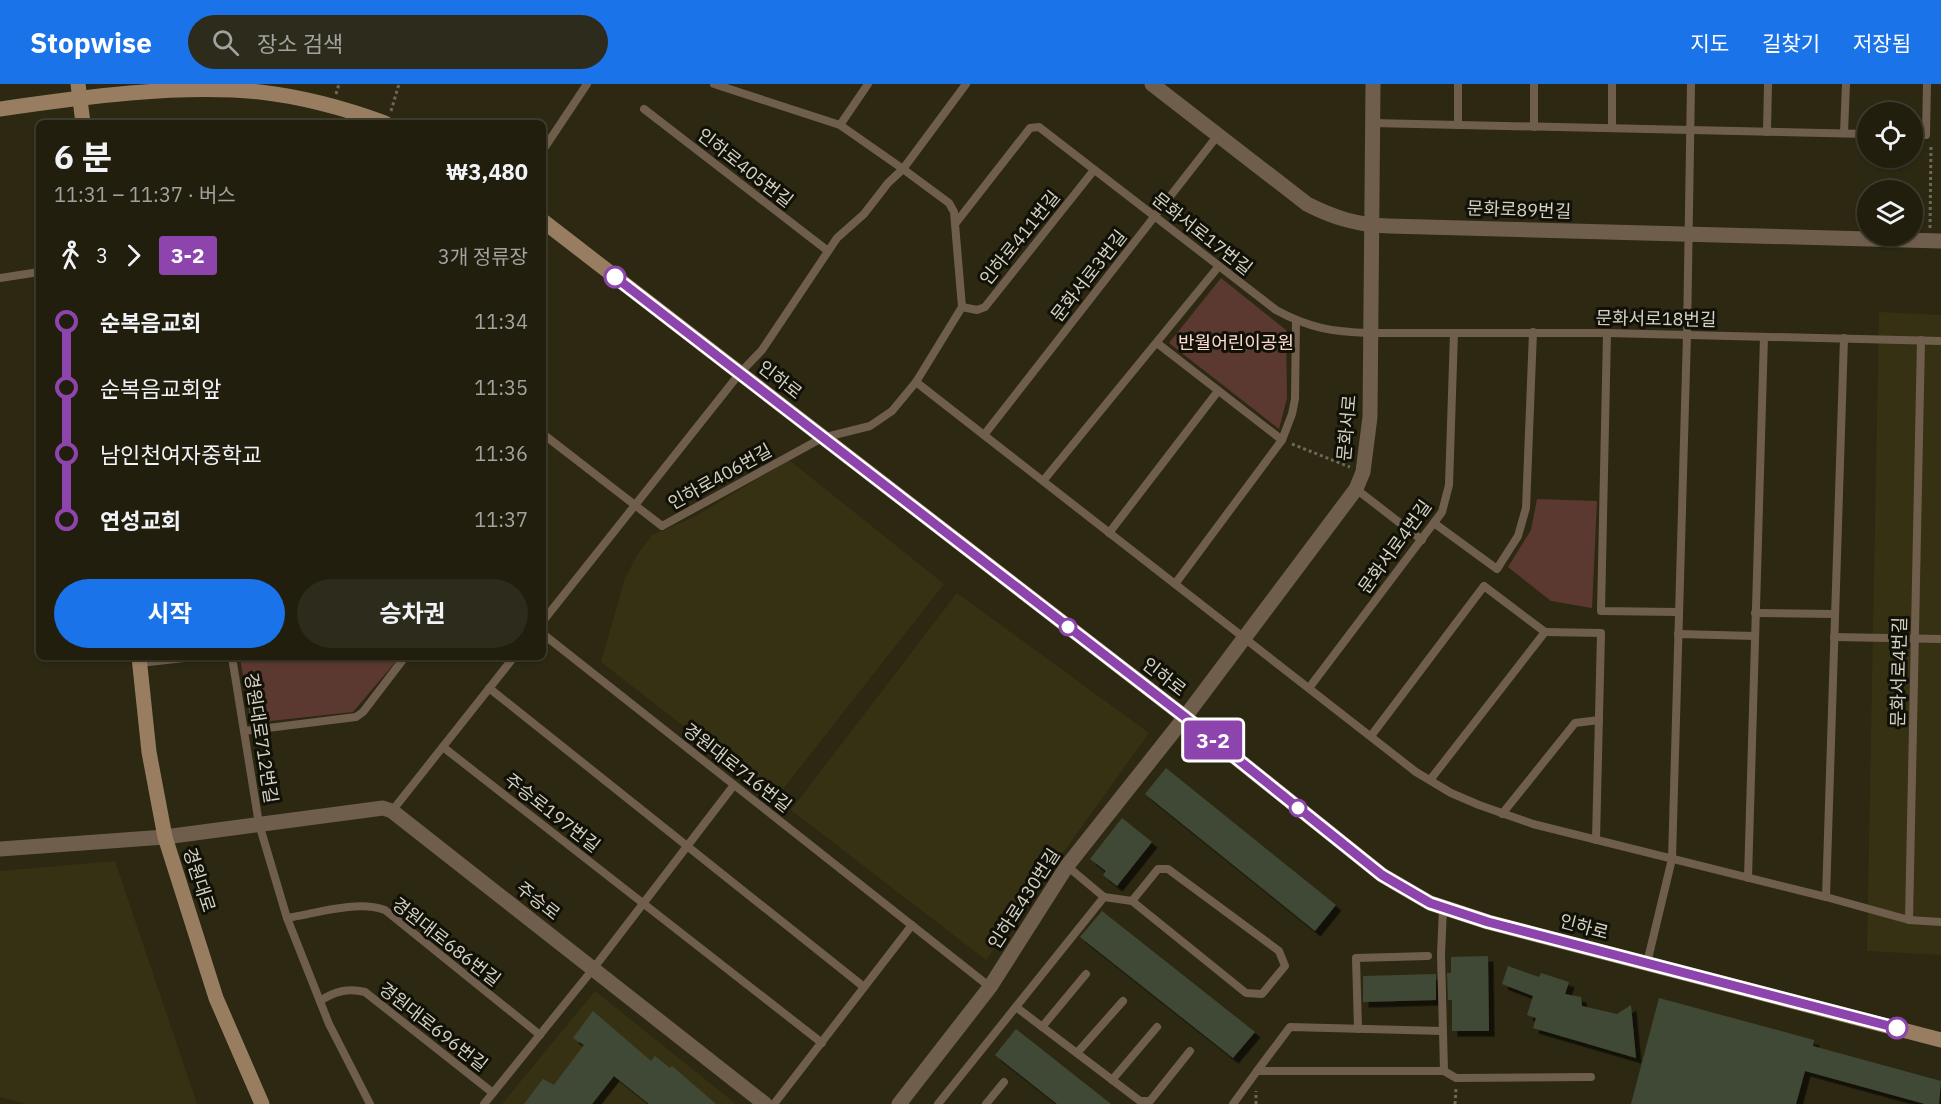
<!DOCTYPE html>
<html lang="ko">
<meta charset="utf-8">
<style>
:root{--surface:#211e0e;--page:#2d2b1c;--text:#f1f3f6;--muted:#a2a29e;--line:#3e3c2e;--accent:#1a73e8}
body{margin:0;font-family:"IBM Plex Sans","Noto Sans KR",sans-serif;background:var(--page);color:var(--text);height:100vh;display:flex;flex-direction:column;font-size:22px;white-space:nowrap}
*{box-sizing:border-box;margin:0}
p{font-size:20px;color:var(--muted)}
.icon{flex:none;width:33px;height:33px;fill:none;stroke:currentColor;stroke-width:2;stroke-linecap:round;stroke-linejoin:round}
.map{position:relative;flex:1;overflow:hidden}
.side{position:absolute;left:36px;top:36px;width:510px;height:540px;display:flex;flex-direction:column;background:var(--surface);border-radius:9px;box-shadow:0 2px 4px #0004,0 0 0 2px var(--line)}
.side>*{flex:none}
.badge{padding:0 12px;border-radius:4px;font-size:21px;line-height:39px}
.buttons{position:absolute;left:1857px;top:18px;display:grid;gap:12px}
.buttons a{display:grid;place-items:center;width:66px;height:66px;border-radius:50%;background:var(--surface);box-shadow:0 2px 4px #0004,0 0 0 2px var(--line);font-size:30px}
.map>.badge{position:absolute;translate:-50% -50%;box-shadow:0 0 0 3px #fff}
.legs{display:flex;align-items:center;gap:9px;height:66px;padding:0 18px;font-size:20px}
.legs p{margin-inline-start:auto}
.overview{display:flex;align-items:center;justify-content:space-between;height:102px;padding:0 18px}
h1{font-size:33px;font-weight:700;line-height:45px}
.cta{display:flex;gap:12px;margin-top:auto;padding:12px 18px}
.cta a{flex:1;height:69px;border-radius:36px;background:var(--accent);color:#fff;font-size:24px;font-weight:700;line-height:69px;text-align:center}
.cta a+a{background:var(--page);color:var(--text)}
ul{padding:0 18px;list-style:none}
li{display:flex;align-items:center;gap:21px;height:66px;font-size:22px}
li i{display:grid;place-items:center;width:9px;height:100%;margin:0 8px;background:currentColor}
li i::after{content:'';width:15px;height:15px;margin:-8px;border:4px solid;border-radius:50%;background:var(--surface)}
li p{margin-inline-start:auto}
li:first-child i{background:linear-gradient(#0000 50%,currentColor 0)}
li:last-child i{background:linear-gradient(currentColor 50%,#0000 0)}
header{display:flex;align-items:center;gap:36px;box-sizing:border-box;height:84px;padding:0 30px;background:var(--accent);color:#fff}
header strong{font-size:28px}
nav{display:flex;gap:33px;margin-inline-start:auto;font-size:21px}
.search{width:420px;height:54px;background:var(--page);display:flex;align-items:center;gap:15px;box-sizing:border-box;padding:0 21px;border-radius:33px;color:var(--muted);font-size:22px}
.map>svg:first-child{display:block}
.built{fill:#373114}
.green{fill:#5b3930}
.building{fill:#404a36;filter:url(#shadow)}
.lines{fill:none;stroke-linecap:round;stroke-linejoin:round}
.path{stroke:#6d6957;stroke-width:3;stroke-dasharray:3 3;stroke-linecap:butt}
.service{stroke:#705e4d;stroke-width:8}
.minor{stroke:#705e4d;stroke-width:15}
.tertiary{stroke:#705e4d;stroke-width:15}
.secondary{stroke:#997d61;stroke-width:15}
.line-1-casing{stroke:#fff;stroke-width:14}
.line-1{stroke:#8e44ad;stroke-width:9}
.stop-1-dot{fill:#fff;stroke:#8e44ad;stroke-width:3}
.labels{text-anchor:middle;stroke-width:6;stroke-linejoin:round;paint-order:stroke}
.street-label{font-size:18px;fill:#d4d2c5;stroke:#121107}
.park-label{font-size:18px;fill:#fed9cf;stroke:#121107}
</style>
<header>
<strong>Stopwise</strong>
<div class="search"><svg class="icon" aria-label="search" viewBox="0 0 24 24"><circle cx="10" cy="10" r="6"/><path d="M15 15l6 6"/></svg>장소 검색</div>
<nav><a>지도</a><a>길찾기</a><a>저장됨</a></nav>
</header>
<div class="map">
<svg width="1941" height="1020" viewBox="0 0 1941 1020">
<defs>
<filter id="shadow"><feDropShadow dx="5.5" dy="5.5" stdDeviation="0" flood-color="#0009"/></filter>
</defs>
<rect width="100%" height="100%" fill="#2c2812"/>
<g class="built">
<polygon points="1879,228 1941,231 1941,871 1867,867"/>
<polygon points="789,376 944,500 776,714 601,578 624,497 637,471 652,451 694,433"/>
<polygon points="957,509 1149,649 986,876 791,726"/>
<polygon points="115,777 197,1020 25,1020 0,1013 0,787"/>
<polygon points="595,907 736,1020 502,1020"/>
</g>
<g class="green">
<polygon points="1221,194 1286,246 1287,314 1279,345 1169,259"/>
<polygon points="1537,415 1597,417 1592,524 1551,517 1508,483 1531,446"/>
<polygon points="242,573 394,573 398,575 353,628 251,639 240,574"/>
</g>
<g class="building">
<polygon points="1166,684 1336,821 1315,847 1145,710"/>
<polygon points="1122,734 1152,758 1117,802 1103,791 1106,787 1090,775"/>
<polygon points="1102,827 1255,948 1233,974 1080,853"/>
<polygon points="1488,872 1489,947 1452,947 1452,916 1448,916 1447,889 1451,889 1451,873"/>
<polygon points="1508,882 1539,893 1541,889 1569,898 1565,910 1581,913 1582,922 1617,930 1631,921 1636,974 1533,944 1536,934 1527,931 1533,912 1502,900"/>
<polygon points="1436,890 1436,916 1363,918 1363,892"/>
<polygon points="1659,914 1814,956 1813,962 1941,997 1939,1020 1925,1020 1805,987 1796,1020 1631,1020"/>
<polygon points="593,927 651,977 655,972 670,984 672,982 716,1020 649,1020 614,992 592,1020 524,1020 543,995 554,1001 584,961 573,954"/>
<polygon points="1016,945 1111,1020 1057,1020 995,971"/>
</g>
<g class="lines">
<g class="path">
<polyline points="336,10 339,0"/>
<polyline points="391,27 399,0"/>
<polyline points="1930,144 1931,60"/>
<polyline points="1292,360 1350,383"/>
<polyline points="1256,1020 1256,1007"/>
<polyline points="1455,1020 1456,1005"/>
</g>
<g class="service">
<polyline points="1612,0 1612,44"/>
<polyline points="644,25 828,167"/>
<polyline points="1372,39 1868,50"/>
<polyline points="840,41 868,0"/>
<polyline points="1458,41 1458,0"/>
<polyline points="1534,43 1534,0"/>
<polyline points="1767,48 1768,0"/>
<polyline points="1844,49 1846,0"/>
<polyline points="1912,51 1926,51 1927,0"/>
<polyline points="543,66 587,0"/>
<path d="M955,140L1030,44L1039,43L1276,226C1309,244 1333,248 1369,249H1607L1941,257"/>
<polyline points="0,194 39,188"/>
<polyline points="962,223 977,226 985,223 1094,86"/>
<polyline points="1607,249 1601,527 1678,528"/>
<polyline points="1157,259 1282,356"/>
<polyline points="916,298 1416,688 1451,709 1479,721 1533,740 1826,813 1909,836 1941,838"/>
<polyline points="543,350 662,442 822,354 870,342 892,327 916,298 962,223 954,128 949,119 903,85 840,41 714,0"/>
<polyline points="984,351 1218,51"/>
<polyline points="1043,397 1219,182"/>
<polyline points="1356,405 1422,456"/>
<polyline points="1434,439 1497,485 1518,452 1526,424 1533,248"/>
<polyline points="1109,449 1218,307"/>
<polyline points="1175,500 1282,356 1292,330 1295,315 1296,237"/>
<polyline points="1755,529 1834,530"/>
<polyline points="543,537 740,289 762,266 837,154 864,130 888,99 903,85 966,0"/>
<polyline points="1545,548 1601,549 1596,756"/>
<polyline points="543,550 990,903"/>
<polyline points="1678,550 1755,552"/>
<polyline points="1834,553 1941,555"/>
<polyline points="232,573 259,740 287,834 329,940 370,1020"/>
<polyline points="140,579 193,573"/>
<polyline points="489,604 864,903"/>
<polyline points="1309,604 1442,428 1449,401 1454,249"/>
<polyline points="244,647 356,633 363,628 405,573"/>
<polyline points="1371,652 1484,502 1545,548"/>
<polyline points="443,663 822,959"/>
<polyline points="1430,696 1545,548"/>
<polyline points="392,727 514,573"/>
<polyline points="1502,730 1575,639 1599,636"/>
<polyline points="1067,782 1104,813 1132,817 1158,785 1168,785 1279,867 1285,882 1262,910 1246,909 1132,817"/>
<polyline points="1748,794 1764,253"/>
<polyline points="1826,813 1844,254"/>
<polyline points="1443,824 1441,870 1444,987"/>
<path d="M287,834C317,829 357,816 385,826L540,951"/>
<polyline points="1909,836 1921,256"/>
<polyline points="1647,879 1672,775 1687,251 1691,0"/>
<path d="M320,917C335,907 348,904 365,908L493,1009"/>
<polyline points="1016,923 1140,1017 1150,1017 1190,967"/>
<polyline points="1042,943 1086,890"/>
<polyline points="1358,945 1356,874 1428,872"/>
<polyline points="1077,969 1123,917"/>
<polyline points="1257,987 1290,943 1443,947"/>
<polyline points="1112,996 1157,943"/>
<polyline points="484,1020 593,885 734,701"/>
<polyline points="774,1020 912,841"/>
<polyline points="938,1020 1104,813"/>
<polyline points="986,1020 1004,998"/>
<polyline points="1233,1020 1257,987 1444,987 1456,994 1591,993"/>
</g>
<g class="minor">
<path d="M1152,0L1307,120C1334,134 1358,141 1389,142L1941,157"/>
<polyline points="899,1020 990,903 1067,782 1185,633 1356,405 1363,388 1370,333 1373,0"/>
</g>
<polyline class="tertiary" points="0,765 165,753 383,724 392,727 765,1020"/>
<g class="secondary">
<polyline points="78,0 83,39"/>
<path d="M0,25C82,13 179,0 260,8C304,13 344,24 385,39"/>
<polyline points="543,137 1185,633 1382,791 1430,819 1488,838 1941,956"/>
<polyline points="139,573 149,668 165,753 216,914 262,1020"/>
</g>
</g>
<g class="lines">
<g class="line-1-casing">
<polyline id="line-1" points="615,193 1185,633 1382,791 1430,819 1488,838 1897,944"/>
</g>
<use href="#line-1" class="line-1"/>
</g>
<g class="stop-1-dot">
<circle cx="615" cy="193" r="10"/>
<circle cx="1068" cy="543" r="8"/>
<circle cx="1298" cy="724" r="8"/>
<circle cx="1897" cy="944" r="10"/>
</g>
<g class="labels">
<g class="street-label">
<text transform="translate(745 84) rotate(38)" y="6">인하로405번길</text>
<text transform="translate(1519 126) rotate(2)" y="6">문화로89번길</text>
<text transform="translate(1202 150) rotate(38)" y="6">문화서로17번길</text>
<text transform="translate(1020 154) rotate(-51)" y="6">인하로411번길</text>
<text transform="translate(1089 192) rotate(-52)" y="6">문화서로3번길</text>
<text transform="translate(1656 235) rotate(1)" y="6">문화서로18번길</text>
<text transform="translate(780 296) rotate(38)" y="6">인하로</text>
<text transform="translate(1347 344) rotate(-85)" y="6">문화서로</text>
<text transform="translate(720 393) rotate(-29)" y="6">인하로406번길</text>
<text transform="translate(1395 463) rotate(-54)" y="6">문화서로4번길</text>
<text transform="translate(1899 588) rotate(-89)" y="6">문화서로4번길</text>
<text transform="translate(1164 593) rotate(38)" y="6">인하로</text>
<text transform="translate(261 654) rotate(81)" y="6">경원대로712번길</text>
<text transform="translate(737 684) rotate(38)" y="6">경원대로716번길</text>
<text transform="translate(552 729) rotate(38)" y="6">주승로197번길</text>
<text transform="translate(199 796) rotate(72)" y="6">경원대로</text>
<text transform="translate(1024 815) rotate(-57)" y="6">인하로430번길</text>
<text transform="translate(538 817) rotate(38)" y="6">주승로</text>
<text transform="translate(1584 843) rotate(15)" y="6">인하로</text>
<text transform="translate(446 858) rotate(38)" y="6">경원대로686번길</text>
<text transform="translate(433 943) rotate(38)" y="6">경원대로696번길</text>
</g>
<g class="park-label">
<text x="1236" y="265">반월어린이공원</text>
</g>
</g>
</svg>
<div class="buttons">
<a><svg class="icon" aria-label="locate" viewBox="0 0 24 24"><circle cx="12" cy="12" r="6"/><path d="M12 2v4M12 18v4M2 12h4M18 12h4"/></svg></a>
<a><svg class="icon" aria-label="layers" viewBox="0 0 24 24"><path d="M12 4l9 5-9 5-9-5zM3 14l9 5 9-5"/></svg></a>
</div>
<b class="badge" style="left:1213px;top:656px;background:#8e44ad;color:#fff">3-2</b>
<section class="side">
<div class="overview"><div><h1>6 분</h1><p>11:31 – 11:37 · 버스</p></div><b>₩3,480</b></div>
<div class="legs"><svg class="icon" aria-label="walk" viewBox="0 0 24 24"><circle cx="13" cy="4" r="2"/><path d="M13 8l-2 6 4 7M11 14l-3 7M7 12l3-4h3l4 4"/></svg>3<svg class="icon" aria-label="forward" viewBox="0 0 24 24"><path d="M9 5l7 7-7 7"/></svg><b class="badge" style="background:#8e44ad;color:#fff">3-2</b><p>3개 정류장</p></div>
<ul>
<li><i style="color:#8e44ad"></i><b>순복음교회</b><p>11:34</p></li>
<li><i style="color:#8e44ad"></i><span>순복음교회앞</span><p>11:35</p></li>
<li><i style="color:#8e44ad"></i><span>남인천여자중학교</span><p>11:36</p></li>
<li><i style="color:#8e44ad"></i><b>연성교회</b><p>11:37</p></li>
</ul>
<div class="cta"><a>시작</a><a>승차권</a></div>
</section>
</div>
